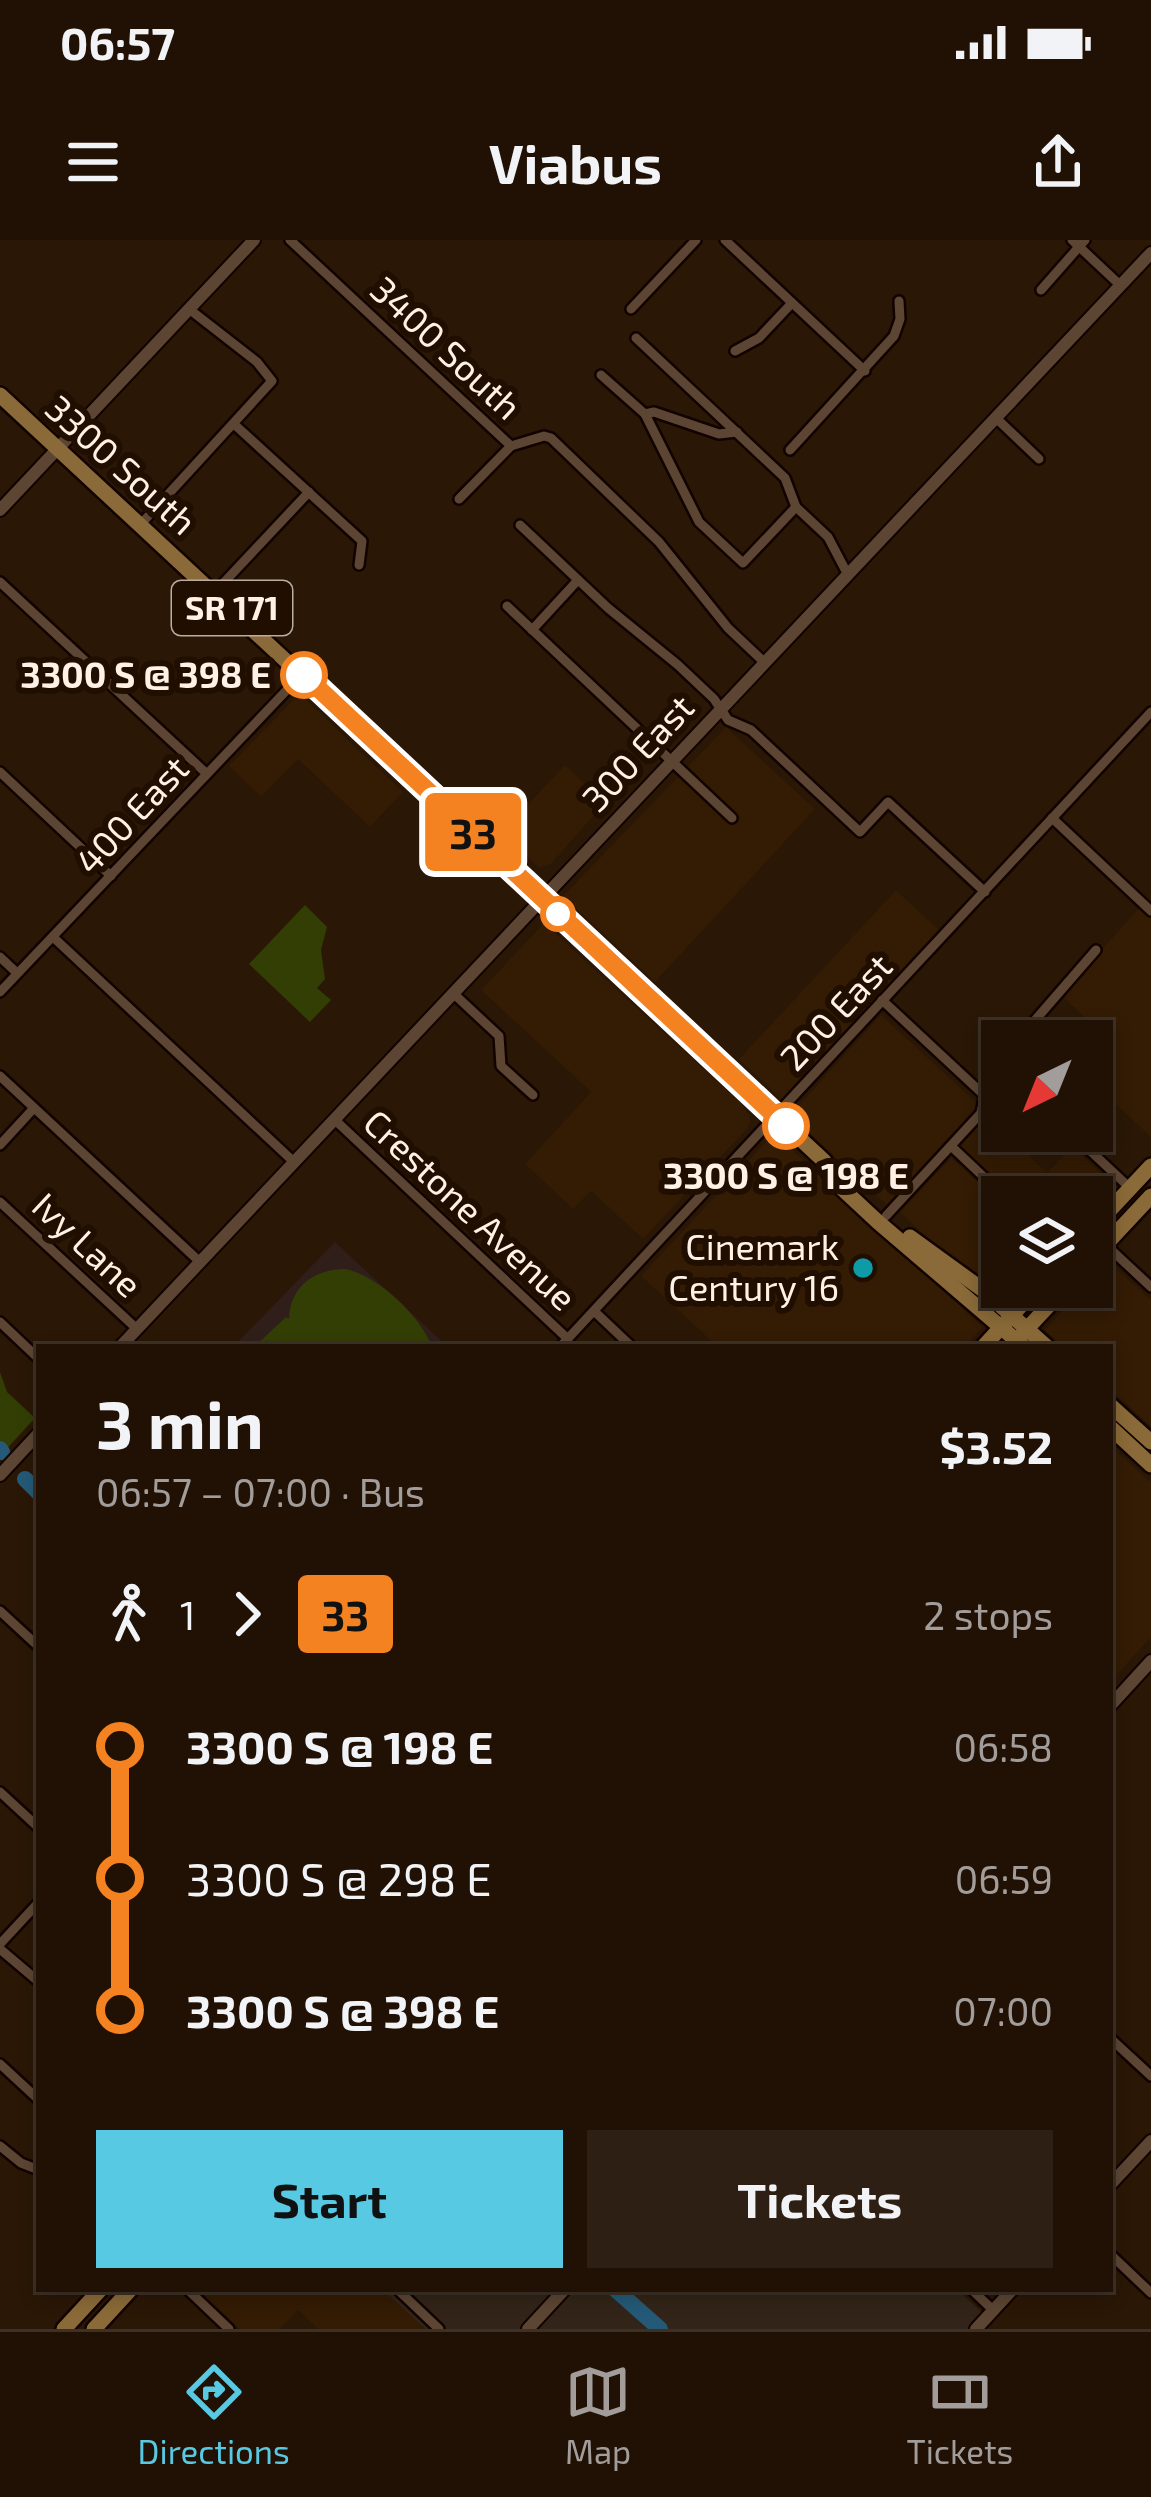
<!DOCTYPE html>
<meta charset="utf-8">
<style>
:root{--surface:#201104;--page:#2d1f13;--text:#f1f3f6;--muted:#a29d9a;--line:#3d3126;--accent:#57c9e2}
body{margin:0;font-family:"Exo 2",sans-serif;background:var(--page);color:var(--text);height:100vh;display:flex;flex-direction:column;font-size:45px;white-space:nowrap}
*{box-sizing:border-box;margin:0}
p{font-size:39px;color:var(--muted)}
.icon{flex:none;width:66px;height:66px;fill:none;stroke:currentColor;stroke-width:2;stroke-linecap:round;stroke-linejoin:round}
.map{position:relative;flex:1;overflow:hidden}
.panel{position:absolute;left:36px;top:1104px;width:1077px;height:948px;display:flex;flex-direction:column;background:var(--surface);border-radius:0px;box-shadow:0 6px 18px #0003,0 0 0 3px var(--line)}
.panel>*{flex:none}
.badge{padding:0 24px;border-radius:9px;font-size:42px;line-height:78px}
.needle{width:78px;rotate:223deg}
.buttons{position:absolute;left:981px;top:780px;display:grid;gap:24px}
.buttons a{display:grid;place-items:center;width:132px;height:132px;border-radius:0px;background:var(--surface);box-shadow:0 6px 18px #0003,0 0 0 3px var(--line);font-size:60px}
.map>.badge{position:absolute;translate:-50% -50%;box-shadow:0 0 0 6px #fff}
.legs{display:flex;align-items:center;gap:18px;height:132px;padding:0 60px;font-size:39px}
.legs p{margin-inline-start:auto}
.summary{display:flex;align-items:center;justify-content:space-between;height:204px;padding:0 60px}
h1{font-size:66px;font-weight:700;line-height:90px}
.primary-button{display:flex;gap:24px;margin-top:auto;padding:24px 60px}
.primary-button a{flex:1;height:138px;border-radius:0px;background:var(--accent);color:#111;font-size:48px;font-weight:700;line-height:138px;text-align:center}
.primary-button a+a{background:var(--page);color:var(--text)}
ul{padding:0 60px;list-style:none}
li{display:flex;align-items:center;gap:42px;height:132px;font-size:45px}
li i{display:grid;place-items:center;width:18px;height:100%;margin:0 15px;background:currentColor}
li i::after{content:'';width:30px;height:30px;margin:-15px;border:9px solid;border-radius:50%;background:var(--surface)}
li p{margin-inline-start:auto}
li:first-child i{background:linear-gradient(#0000 50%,currentColor 0)}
li:last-child i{background:linear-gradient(currentColor 50%,#0000 0)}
.status{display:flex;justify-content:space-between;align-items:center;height:84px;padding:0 60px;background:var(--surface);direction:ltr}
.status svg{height:33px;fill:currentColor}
header{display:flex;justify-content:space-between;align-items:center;height:156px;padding:0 60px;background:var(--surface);font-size:54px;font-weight:700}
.tabs{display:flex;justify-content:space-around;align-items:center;height:168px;border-top:3px solid var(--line);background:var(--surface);font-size:33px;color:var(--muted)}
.tabs a{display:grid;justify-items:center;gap:6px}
.tabs .selected{color:var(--accent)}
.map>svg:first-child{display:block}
.built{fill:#331b04}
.industrial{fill:#322418}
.education{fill:#301e1b}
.green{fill:#333e05}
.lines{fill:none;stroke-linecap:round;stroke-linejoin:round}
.river{stroke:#245a77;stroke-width:16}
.minor-casing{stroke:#120300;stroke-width:14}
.tertiary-casing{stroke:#120300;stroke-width:16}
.primary-casing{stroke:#120300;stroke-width:20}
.minor{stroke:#5c4533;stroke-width:9}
.tertiary{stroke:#5c4533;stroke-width:12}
.primary{stroke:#8a6a38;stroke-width:15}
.line-1-casing{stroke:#fff;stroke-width:27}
.line-1{stroke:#f58220;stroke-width:18}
.stop-1-dot{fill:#fff;stroke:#f58220;stroke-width:6}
.culture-dot{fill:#0f9aa8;stroke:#200e00;stroke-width:4.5}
.labels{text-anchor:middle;stroke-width:12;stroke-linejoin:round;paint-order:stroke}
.shield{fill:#200e00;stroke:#bcada1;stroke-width:3}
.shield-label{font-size:33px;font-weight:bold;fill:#fff1e6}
.street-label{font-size:36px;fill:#fff1e6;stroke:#200e00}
.stop-label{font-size:36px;font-weight:bold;fill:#fff1e6;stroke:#200e00;text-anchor:end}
.poi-label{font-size:36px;fill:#fff1e6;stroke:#200e00;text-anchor:end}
</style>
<div class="status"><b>06:57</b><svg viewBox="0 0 49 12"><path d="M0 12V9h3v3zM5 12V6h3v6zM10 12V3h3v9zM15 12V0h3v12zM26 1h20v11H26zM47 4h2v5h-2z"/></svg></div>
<header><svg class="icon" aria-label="menu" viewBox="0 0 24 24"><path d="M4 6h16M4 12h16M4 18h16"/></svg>Viabus<svg class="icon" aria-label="share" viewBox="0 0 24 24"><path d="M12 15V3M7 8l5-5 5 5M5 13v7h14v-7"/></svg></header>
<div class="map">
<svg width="1151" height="2089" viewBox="0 0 1151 2089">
<rect width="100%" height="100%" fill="#2a1706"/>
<g class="built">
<polygon points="294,459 305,459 403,552 370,587 298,519 261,557 229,526"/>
<polygon points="726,487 815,569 655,742 563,656"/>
<polygon points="565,525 605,563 551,624 539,628 502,592"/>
<polygon points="896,650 939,690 782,860 739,819"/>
<polygon points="1141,666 1151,676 1151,897 1092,842 1092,806 1102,793 1061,755"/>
<polygon points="544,683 742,864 751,880 747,889 643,999 591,951 573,969 525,924 591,852 481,750"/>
<polygon points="881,775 979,865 887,965 790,875"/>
<polygon points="987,876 1047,933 1072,907 1115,946 1092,971 1092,957 1016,957 959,906"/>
<polygon points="774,893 983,1087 964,1107 718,1107 641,1036"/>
<polygon points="951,918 1002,964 1002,1047 1020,1047 1011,1057 933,1004 900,972"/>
<polygon points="1108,1021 1151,1060 1151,1186 1110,1149 1110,1107 1064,1107 1045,1090 1084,1047 1092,1047 1092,1038"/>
<polygon points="1110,1205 1151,1243 1151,1397 1110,1442"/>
<polygon points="197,2049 382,2049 425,2089 318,2089 298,2070 280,2089 240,2089"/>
</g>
<polygon class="industrial" points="382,2049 957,2049 992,2082 986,2089 425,2089"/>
<polygon class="education" points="335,1002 448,1107 233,1107"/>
<g class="green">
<polygon points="305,665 327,687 321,710 325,739 317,748 331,760 310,782 249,724"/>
<path d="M345,1029C377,1035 421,1076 432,1107H254L286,1077L289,1079C290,1047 314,1029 345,1029Z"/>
<polygon points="0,1132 7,1152 35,1178 0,1216"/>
</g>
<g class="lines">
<g class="river">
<polyline points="0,1209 2,1212"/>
<polyline points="25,1239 39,1253"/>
<polyline points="615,2049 660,2089"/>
</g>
<g class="minor-casing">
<g id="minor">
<polyline points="290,0 511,206"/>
<polyline points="725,0 865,131"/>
<polyline points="1072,0 1121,46"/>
<polyline points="1041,50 1085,0"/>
<polyline points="631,69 696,0"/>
<polyline points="636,98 785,238 796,267 828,297 848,335"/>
<polyline points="735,111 759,98 792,63"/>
<polyline points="601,135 645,174 699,282 743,323 796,267"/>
<polyline points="645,174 654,172 719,194 737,192"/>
<polyline points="995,177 1039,219"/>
<polyline points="235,185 362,301 359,325"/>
<polyline points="511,206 544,196 551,198 659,302 728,388 765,423"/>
<polyline points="790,210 894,96 900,79 899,61"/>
<polyline points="459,259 511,206"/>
<polyline points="141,284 272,141 257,122 189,69"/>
<polyline points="520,285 608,368 678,425 714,459 728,480 751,490 860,592 888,562 985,652"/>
<polyline points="0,342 207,534"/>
<polyline points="215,352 309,252"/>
<polyline points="507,366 732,578"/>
<polyline points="532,390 578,340"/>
<polyline points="0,532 111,636"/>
<polyline points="1052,578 1151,671"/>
<polyline points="53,697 294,922"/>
<polyline points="0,717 17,733"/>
<polyline points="0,752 302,434"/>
<polyline points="454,754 499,796 501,826 533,855"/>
<polyline points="882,760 985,856"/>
<polyline points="1017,801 1096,710"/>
<polyline points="0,836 200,1022"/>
<polyline points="335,880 568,1099"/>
<polyline points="1069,891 1130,948"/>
<polyline points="0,905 34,868"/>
<polyline points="951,906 1005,957"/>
<polyline points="0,962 137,1089"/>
<polyline points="886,976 981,873 986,848 1002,820"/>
<polyline points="1106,1005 1151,1047"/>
<polyline points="594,1071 632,1107"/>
<polyline points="0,1082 39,1119"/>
<polyline points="560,1107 1151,472"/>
<polyline points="0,1371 39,1407"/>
<polyline points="0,1552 39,1588"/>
<polyline points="0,1704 39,1662"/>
<polyline points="0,1709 39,1742"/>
<polyline points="1110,1798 1151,1836"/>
<polyline points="0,1824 39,1860"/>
<polyline points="0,1906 21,1923 39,1930"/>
<polyline points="1110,2014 1151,2053"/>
<polyline points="187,2049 229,2089"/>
<polyline points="397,2049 439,2089"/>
<polyline points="971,2049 993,2070"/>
</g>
</g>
<g class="tertiary-casing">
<g id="tertiary">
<polyline points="0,270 254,0"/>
<polyline points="120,1107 1151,13"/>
<polyline points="0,1235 39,1193"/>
<polyline points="1110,1466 1151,1421"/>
<polyline points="1110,1945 1151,1901"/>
<polyline points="528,2089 565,2049"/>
<polyline points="976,2089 1013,2049"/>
</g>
</g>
<g class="primary-casing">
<g id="primary">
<polyline points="0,155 824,921 834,941 878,982 1024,1107"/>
<polyline points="1092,989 1151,926"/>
<polyline points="910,997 983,1050 1047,1107"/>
<polyline points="1092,1019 1151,956"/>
<polyline points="1023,1093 1066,1047"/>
<polyline points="983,1107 1038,1047"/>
<polyline points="1110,1165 1151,1202"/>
<polyline points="1110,1187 1151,1225"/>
<polyline points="64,2089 101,2049"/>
<polyline points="94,2089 131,2049"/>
</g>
</g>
<use href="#minor" class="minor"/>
<use href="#tertiary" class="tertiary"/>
<use href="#primary" class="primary"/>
</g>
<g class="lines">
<g class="line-1-casing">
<polyline id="line-1" points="304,435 786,886"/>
</g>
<use href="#line-1" class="line-1"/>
</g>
<g class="stop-1-dot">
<circle cx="304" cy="435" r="21"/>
<circle cx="558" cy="674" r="15"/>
<circle cx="786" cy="886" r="21"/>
</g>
<circle class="culture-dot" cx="863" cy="1028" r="12"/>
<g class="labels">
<rect class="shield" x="172" y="341" width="120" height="54" rx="9"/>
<g class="shield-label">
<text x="232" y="380">SR 171</text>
</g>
<g class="street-label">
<text transform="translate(446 108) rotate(43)" y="13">3400 South</text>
<text transform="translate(121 225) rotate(42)" y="13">3300 South</text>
<text transform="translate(638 513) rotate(-47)" y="13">300 East</text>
<text transform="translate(132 575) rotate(-47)" y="13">400 East</text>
<text transform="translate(836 772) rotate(-47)" y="13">200 East</text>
<text transform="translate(470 970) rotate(43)" y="13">Crestone Avenue</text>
<text transform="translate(87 1005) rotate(43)" y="13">Ivy Lane</text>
</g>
<g class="stop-label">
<text x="271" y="448">3300 S @ 398 E</text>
<text x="786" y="949" text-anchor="middle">3300 S @ 198 E</text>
</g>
<g class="poi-label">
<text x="839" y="1020">Cinemark<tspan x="839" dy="41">Century 16</tspan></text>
</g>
</g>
</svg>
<div class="buttons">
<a><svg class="needle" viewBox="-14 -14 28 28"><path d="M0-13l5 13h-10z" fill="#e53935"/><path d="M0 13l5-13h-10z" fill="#a29d9a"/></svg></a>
<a><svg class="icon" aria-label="layers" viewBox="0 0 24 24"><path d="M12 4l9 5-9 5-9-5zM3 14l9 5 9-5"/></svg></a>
</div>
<b class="badge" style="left:473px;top:592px;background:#f58220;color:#111">33</b>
<section class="panel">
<div class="summary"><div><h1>3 min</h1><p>06:57 – 07:00 · Bus</p></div><b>$3.52</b></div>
<div class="legs"><svg class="icon" aria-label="walk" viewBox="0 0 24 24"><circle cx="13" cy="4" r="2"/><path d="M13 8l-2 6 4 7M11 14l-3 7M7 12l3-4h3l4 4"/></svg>1<svg class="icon" aria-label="forward" viewBox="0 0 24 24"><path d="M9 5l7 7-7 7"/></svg><b class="badge" style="background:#f58220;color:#111">33</b><p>2 stops</p></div>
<ul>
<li><i style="color:#f58220"></i><b>3300 S @ 198 E</b><p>06:58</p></li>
<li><i style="color:#f58220"></i><span>3300 S @ 298 E</span><p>06:59</p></li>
<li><i style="color:#f58220"></i><b>3300 S @ 398 E</b><p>07:00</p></li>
</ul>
<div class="primary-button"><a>Start</a><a>Tickets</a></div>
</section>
</div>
<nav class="tabs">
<a class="selected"><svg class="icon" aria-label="directions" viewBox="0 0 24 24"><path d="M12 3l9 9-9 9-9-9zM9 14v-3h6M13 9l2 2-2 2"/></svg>Directions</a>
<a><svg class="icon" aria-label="map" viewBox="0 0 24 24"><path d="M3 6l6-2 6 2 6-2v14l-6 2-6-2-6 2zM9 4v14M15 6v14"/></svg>Map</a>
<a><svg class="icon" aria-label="tickets" viewBox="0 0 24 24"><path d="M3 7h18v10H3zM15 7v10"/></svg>Tickets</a>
</nav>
